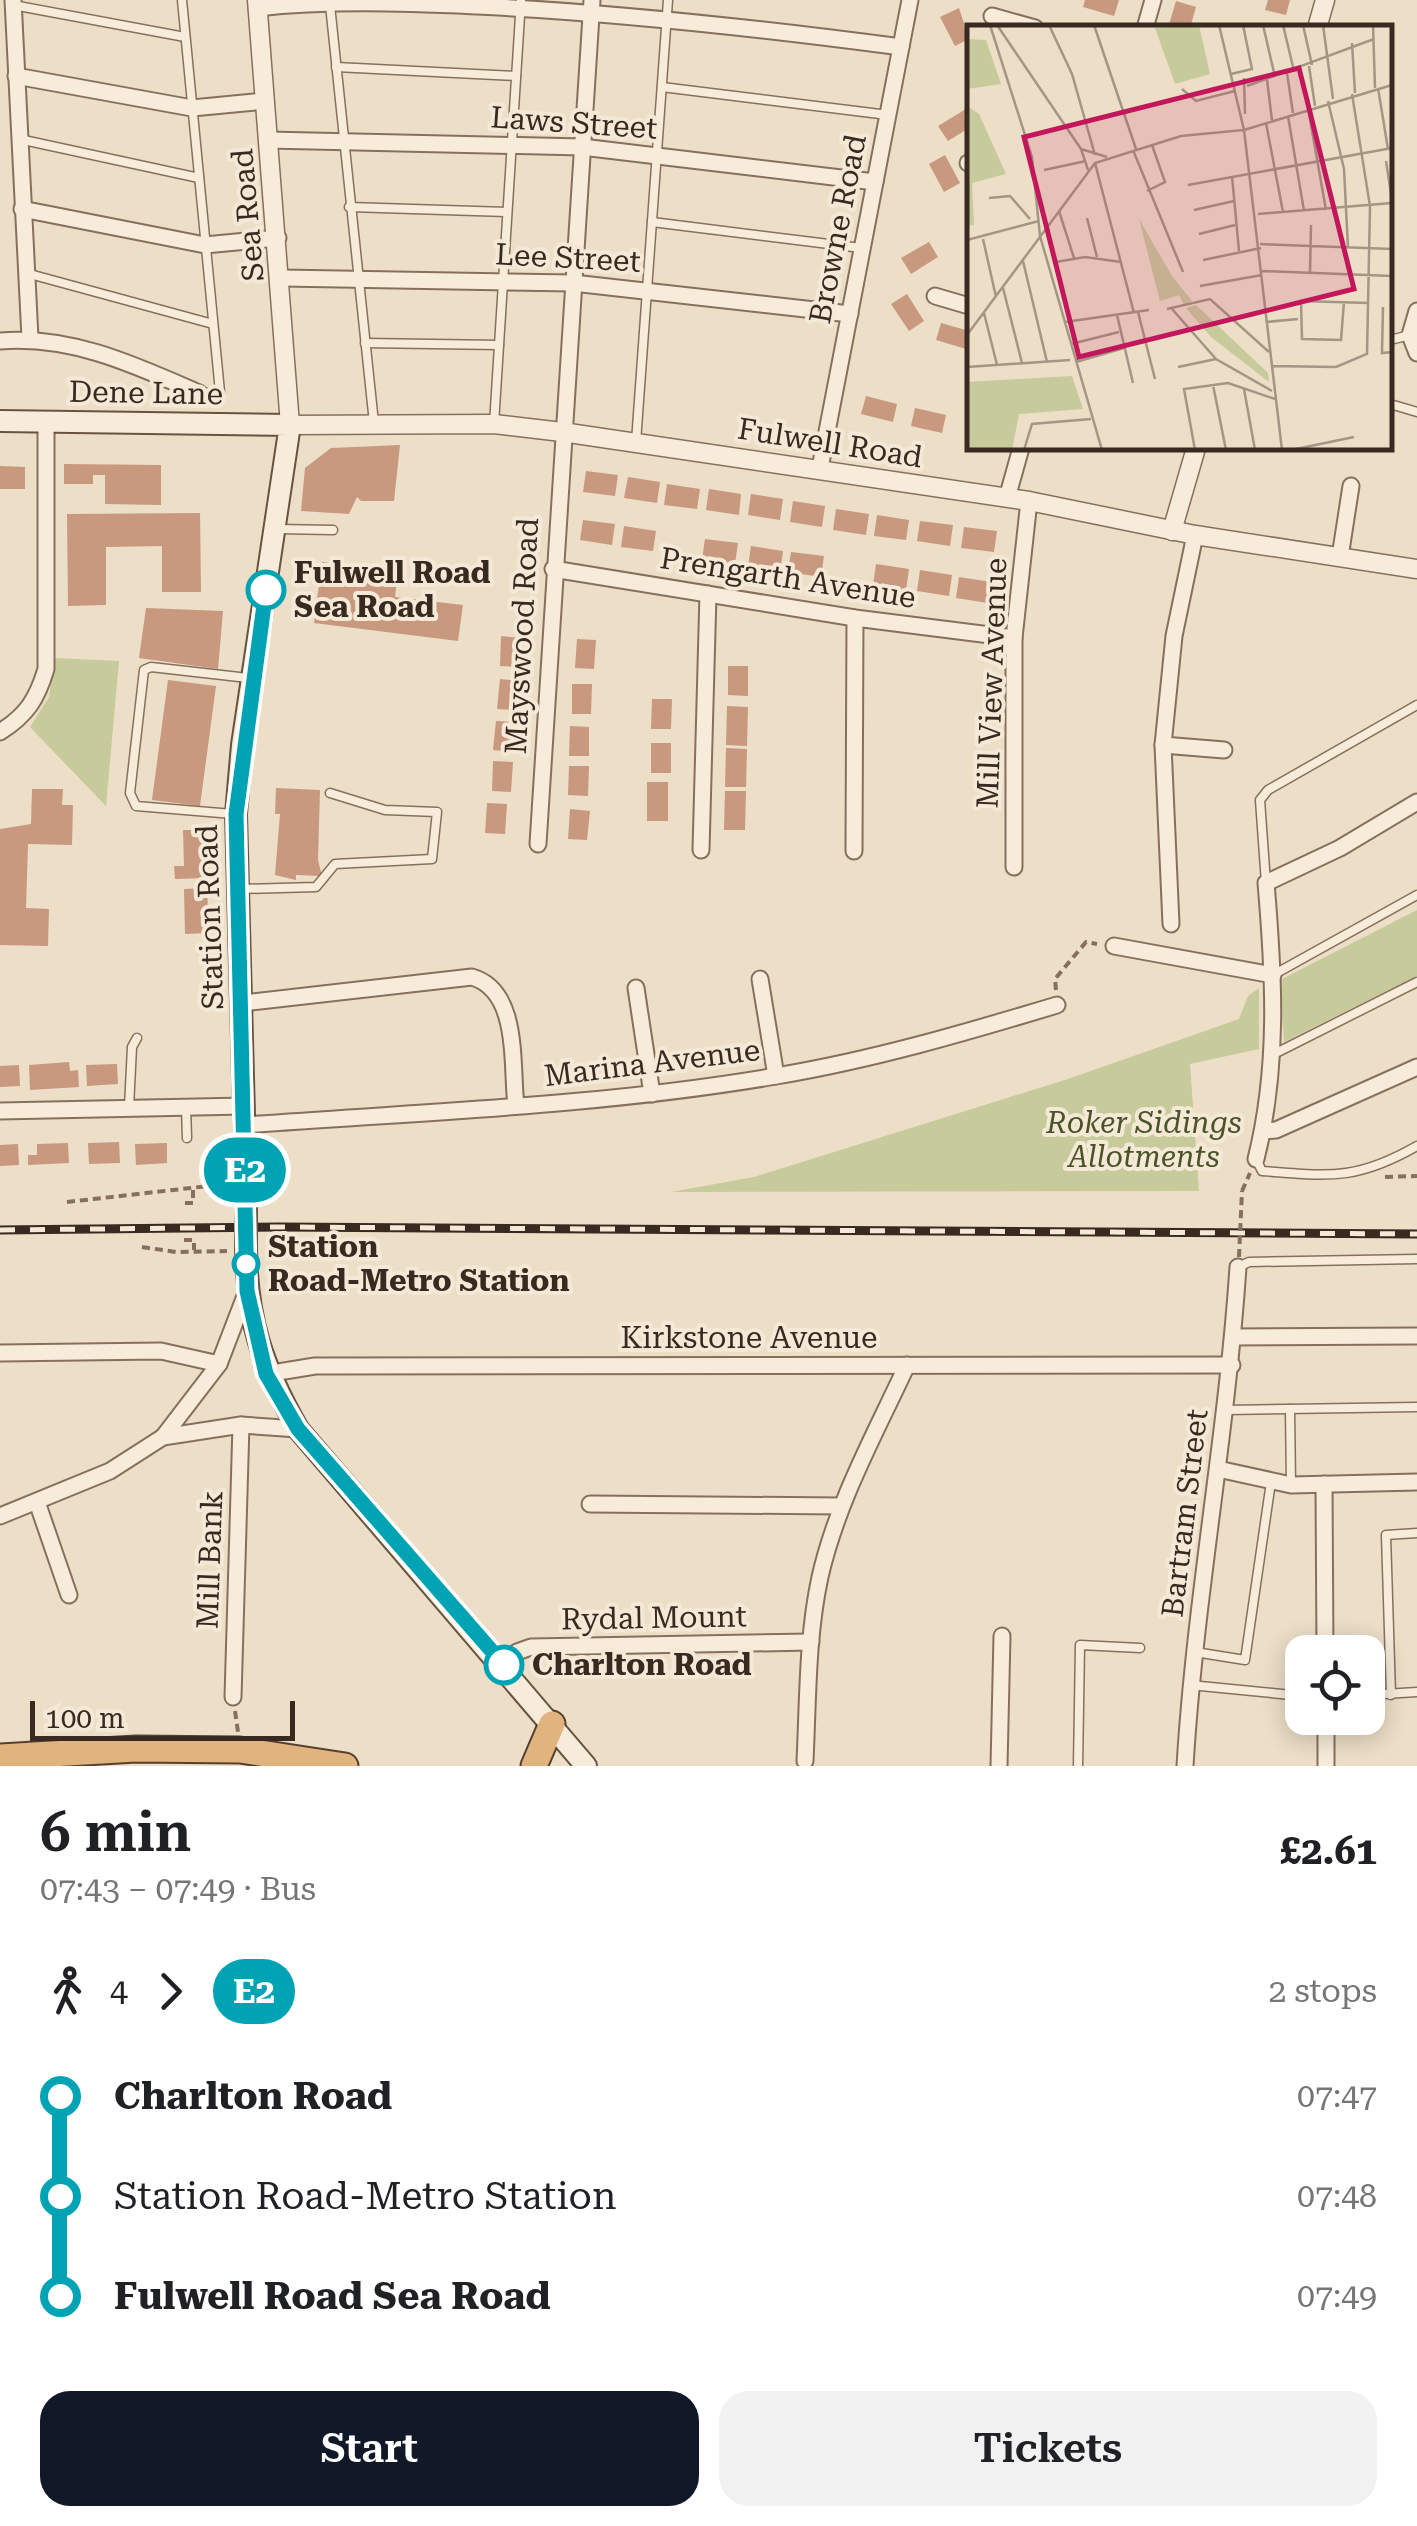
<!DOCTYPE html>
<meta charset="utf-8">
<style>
:root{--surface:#fff;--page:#f2f2f2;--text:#202124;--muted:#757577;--accent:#111827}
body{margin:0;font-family:"Roboto Serif",serif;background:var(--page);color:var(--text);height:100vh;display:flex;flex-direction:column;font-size:38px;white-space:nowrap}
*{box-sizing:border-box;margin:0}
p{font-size:32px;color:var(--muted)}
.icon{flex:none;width:55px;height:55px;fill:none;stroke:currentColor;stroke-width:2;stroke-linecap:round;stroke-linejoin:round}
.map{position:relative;height:1766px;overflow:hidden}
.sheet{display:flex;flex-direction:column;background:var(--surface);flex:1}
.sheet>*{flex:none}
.badge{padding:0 20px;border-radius:32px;font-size:35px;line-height:65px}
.buttons{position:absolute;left:1285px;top:1635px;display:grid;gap:20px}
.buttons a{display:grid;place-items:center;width:100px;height:100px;border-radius:20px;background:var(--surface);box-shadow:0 5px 25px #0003;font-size:50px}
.scale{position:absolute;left:30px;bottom:25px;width:265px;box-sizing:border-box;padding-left:10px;border:5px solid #382a20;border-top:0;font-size:28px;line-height:35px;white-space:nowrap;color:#382a20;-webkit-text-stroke:8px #f4e9d6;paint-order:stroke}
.map>.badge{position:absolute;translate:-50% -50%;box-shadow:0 0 0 5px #fff}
.legs{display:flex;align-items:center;gap:15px;height:110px;padding:0 40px;font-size:32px}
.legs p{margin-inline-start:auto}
.headline{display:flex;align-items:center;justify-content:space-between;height:170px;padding:0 40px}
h1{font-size:55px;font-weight:600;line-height:75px}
.primary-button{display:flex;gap:20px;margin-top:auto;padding:20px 40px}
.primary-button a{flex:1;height:115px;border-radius:30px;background:var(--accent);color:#fff;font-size:40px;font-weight:600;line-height:115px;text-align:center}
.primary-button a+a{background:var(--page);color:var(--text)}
ul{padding:0 40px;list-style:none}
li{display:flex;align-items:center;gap:35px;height:100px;font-size:38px}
li i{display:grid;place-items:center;width:15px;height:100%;margin:0 12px;background:currentColor}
li i::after{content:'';width:25px;height:25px;margin:-12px;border:8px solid;border-radius:50%;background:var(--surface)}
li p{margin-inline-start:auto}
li:first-child i{background:linear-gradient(#0000 50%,currentColor 0)}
li:last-child i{background:linear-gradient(currentColor 50%,#0000 0)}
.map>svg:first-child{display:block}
.green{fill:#c7ca9b}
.building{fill:#c8987f}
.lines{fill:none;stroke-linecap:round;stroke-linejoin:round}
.service-casing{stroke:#86705d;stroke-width:11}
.minor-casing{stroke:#86705d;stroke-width:19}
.tertiary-casing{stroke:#86705d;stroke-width:21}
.secondary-casing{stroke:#685240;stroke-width:24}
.trunk-casing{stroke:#553f31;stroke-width:29}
.path{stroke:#86705d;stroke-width:4;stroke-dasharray:8 5;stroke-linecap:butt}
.service{stroke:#f7ecda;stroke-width:8}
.minor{stroke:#f7ecda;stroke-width:15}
.tertiary{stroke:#f7ecda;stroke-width:18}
.secondary{stroke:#f7ecda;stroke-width:20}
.trunk{stroke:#e1b47f;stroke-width:25}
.rail-casing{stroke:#382a20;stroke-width:9}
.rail{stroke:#f4e9d6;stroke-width:5;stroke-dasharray:15;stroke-linecap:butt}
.secondary-bridge-casing{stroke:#685240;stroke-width:24;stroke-linecap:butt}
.path-bridge{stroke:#86705d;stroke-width:4;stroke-dasharray:8 5;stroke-linecap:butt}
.secondary-bridge{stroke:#f7ecda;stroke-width:20}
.line-1-casing{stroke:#fff;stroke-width:22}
.line-1{stroke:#00a3b4;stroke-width:15}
.stop-1-dot{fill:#fff;stroke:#00a3b4;stroke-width:5}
.labels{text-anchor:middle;stroke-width:8;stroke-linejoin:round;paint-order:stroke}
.street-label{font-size:30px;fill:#382a20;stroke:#f4e9d6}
.stop-label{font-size:30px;font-weight:bold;fill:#382a20;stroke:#f4e9d6;text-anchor:start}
.park-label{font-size:30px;font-style:italic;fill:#4b5328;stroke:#f4e9d6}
.inset-road{fill:none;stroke:#a49684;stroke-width:2.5}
.view{fill:#c2185b;fill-opacity:0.15;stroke:#c2185b;stroke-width:5}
.inset-edge{fill:none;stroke:#382a20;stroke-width:5}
</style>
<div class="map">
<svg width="1417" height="1766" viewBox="0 0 1417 1766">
<rect width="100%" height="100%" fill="#ecdec7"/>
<g class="green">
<polygon points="55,658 119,661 106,806 30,727 49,697"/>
<polygon points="1417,910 1417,976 1284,1042 1280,980"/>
<polygon points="1259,988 1259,1049 1190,1064 1199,1191 671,1192 754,1177 1068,1079 1239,1019 1248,996"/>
</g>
<g class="building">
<polygon points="1085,0 1119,0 1114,16 1083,7"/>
<polygon points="1268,0 1290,0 1286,15 1265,10"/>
<polygon points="1176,1 1196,7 1190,28 1168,28"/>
<polygon points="959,8 969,39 955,46 940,17"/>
<polygon points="966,109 969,128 948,141 938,126"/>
<polygon points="945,155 960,183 944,192 929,164"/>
<polygon points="929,242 938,257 911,274 901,258"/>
<polygon points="907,294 924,321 909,331 891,304"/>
<polygon points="941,323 969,331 966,349 936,340"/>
<polygon points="866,396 897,404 893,422 861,414"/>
<polygon points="915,408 946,415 942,433 911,426"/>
<polygon points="400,445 394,501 361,501 357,497 349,514 301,511 305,468 331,448"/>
<polygon points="64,464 161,465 161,505 105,504 105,475 93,475 93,484 64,484"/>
<polygon points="0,466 25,467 25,489 0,489"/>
<polygon points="586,471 618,475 615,496 583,492"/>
<polygon points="628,477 660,482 657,503 624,498"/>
<polygon points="667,484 700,489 697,509 664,505"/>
<polygon points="709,489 741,494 739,515 706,510"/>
<polygon points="751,494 783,499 780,520 748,515"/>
<polygon points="793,501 825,506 822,527 790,522"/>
<polygon points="836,509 869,514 866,535 833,530"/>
<polygon points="200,513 201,592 162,592 162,546 106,547 106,605 68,606 67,514"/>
<polygon points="877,515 909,520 906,540 874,536"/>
<polygon points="583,520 615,524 612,545 580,540"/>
<polygon points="920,521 953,525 950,546 917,541"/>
<polygon points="624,526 656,531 653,551 621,547"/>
<polygon points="964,527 997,531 994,552 961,548"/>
<polygon points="705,539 738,543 735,564 702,559"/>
<polygon points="751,546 783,551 780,572 748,567"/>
<polygon points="791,552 824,556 821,577 788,572"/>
<polygon points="322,562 398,572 395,597 463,605 458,641 314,623"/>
<polygon points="876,564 909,569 906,590 873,585"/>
<polygon points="920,570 952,575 949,596 917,591"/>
<polygon points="959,577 991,582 988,603 956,598"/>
<polygon points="146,608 223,611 218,669 139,658"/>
<polygon points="501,636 521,638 519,667 500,666"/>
<polygon points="577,639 596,640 594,669 575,668"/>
<polygon points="728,666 748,666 748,696 728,695"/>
<polygon points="500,679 519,681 517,710 497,709"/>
<polygon points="168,680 216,686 200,806 152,800"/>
<polygon points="572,684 592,684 591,714 572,714"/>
<polygon points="652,699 672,699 671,729 651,729"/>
<polygon points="727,706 748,707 747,746 726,745"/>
<polygon points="496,721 515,722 513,752 493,750"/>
<polygon points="570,726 589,727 589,756 569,756"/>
<rect x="651" y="743" width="20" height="30"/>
<polygon points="726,748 747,749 746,787 725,787"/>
<polygon points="493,761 513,762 511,792 492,791"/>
<polygon points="569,766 589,766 588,796 568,795"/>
<rect x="647" y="782" width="21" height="39"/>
<polygon points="276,788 320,790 318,860 322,876 296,875 296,880 275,875 280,814 275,814"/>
<polygon points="32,789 63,789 62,805 73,805 72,845 28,844 26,908 49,909 48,946 0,945 0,829 31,824"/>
<polygon points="725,791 746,791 745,830 724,830"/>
<polygon points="487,803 507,804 505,834 485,833"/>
<polygon points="570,809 590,811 587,840 568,839"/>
<polygon points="183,830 207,830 209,878 175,879 174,866 184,866"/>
<polygon points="207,888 209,933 185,934 184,889"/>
<polygon points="69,1062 70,1071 78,1070 79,1087 30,1090 29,1065"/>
<polygon points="117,1064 118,1084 87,1086 86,1065"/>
<polygon points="19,1065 20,1086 0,1087 0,1066"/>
<polygon points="119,1142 120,1163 89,1164 88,1143"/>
<polygon points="68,1143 69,1163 28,1165 28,1155 37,1155 37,1144"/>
<polygon points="167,1143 167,1163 136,1165 135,1144"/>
<polygon points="18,1144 19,1165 0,1166 0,1145"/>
</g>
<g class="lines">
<g class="service-casing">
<g id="service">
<polyline points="182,0 220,392 199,393"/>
<polyline points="13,5 185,37"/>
<polyline points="330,5 374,423"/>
<polyline points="336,67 516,76"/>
<polyline points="662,87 888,115"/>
<polyline points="19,139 199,178"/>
<polyline points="349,207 507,212"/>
<polyline points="652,222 861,248"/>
<polyline points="26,273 213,324"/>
<polyline points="1390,340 1410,335"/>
<polyline points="365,343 499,345"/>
<polyline points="1390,404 1417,412"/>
<polyline points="494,424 521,0"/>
<polyline points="636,442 668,0"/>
<polyline points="277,529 333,530"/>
<polyline points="233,814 136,806 130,793 144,670 151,667 248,678"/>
<polyline points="1266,883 1260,800 1268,790 1417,705"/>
<polyline points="240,889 316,887 335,864 432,859 437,812 385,810 330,793"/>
<polyline points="1273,975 1417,895"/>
<polyline points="1274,1054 1417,982"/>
<polyline points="129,1107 132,1047 137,1038"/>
<polyline points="186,1108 187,1138"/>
<path d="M1256,1159L1262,1171C1329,1176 1356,1181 1417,1146"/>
<polyline points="1238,1267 1249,1262 1417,1259"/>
<polyline points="1290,1409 1291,1485"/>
<polyline points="1226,1410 1417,1407"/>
<polyline points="1195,1652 1245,1660 1271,1482"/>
<polyline points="1190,1685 1302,1696"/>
<polyline points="1368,1695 1417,1692"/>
<polyline points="1391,1695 1386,1535 1417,1533"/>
<polyline points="1078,1766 1080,1645 1140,1648"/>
</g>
</g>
<g class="minor-casing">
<g id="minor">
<polyline points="13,0 30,338"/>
<path d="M257,8C331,0 403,3 477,6C622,13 758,28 901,47"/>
<polyline points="992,16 1035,28"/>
<polyline points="1145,28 1153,0"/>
<polyline points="16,76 192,108 265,101"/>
<polyline points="268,140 582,147 875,182"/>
<polyline points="968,163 969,163"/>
<polyline points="22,209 205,245 278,238"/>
<polyline points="282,278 573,283 850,314"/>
<polyline points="935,296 969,306"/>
<polyline points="1417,311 1410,335 1417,353"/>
<path d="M0,341C71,335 135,365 199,393"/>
<polyline points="820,468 910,0"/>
<polyline points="1007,498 1021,448"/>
<polyline points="1340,557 1351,486"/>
<polyline points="553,569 855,618 1014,638"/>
<path d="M0,732C27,715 37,699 46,669V421"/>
<polyline points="1163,745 1224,750"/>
<polyline points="538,844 592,0"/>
<polyline points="701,850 708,594"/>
<polyline points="854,851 855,618"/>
<polyline points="1014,867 1014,638 1029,501"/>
<polyline points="1171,924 1163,745 1174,636 1195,535"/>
<polyline points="1114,946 1273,975"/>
<polyline points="760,979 776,1076"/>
<polyline points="636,988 652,1094"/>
<path d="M243,1003L472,977C520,991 511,1064 516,1106"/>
<polyline points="0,1111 245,1106"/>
<path d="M245,1125C422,1112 601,1106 776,1076C872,1060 964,1033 1057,1005"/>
<polyline points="1263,1131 1276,1130 1417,1067"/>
<path d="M1256,1159C1279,1067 1274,976 1266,883L1340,848L1417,802"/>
<polyline points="247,1291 219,1364 163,1437 241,1425 298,1429"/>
<polyline points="1233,1337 1417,1336"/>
<polyline points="0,1353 161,1351 219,1364"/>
<polyline points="266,1374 315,1366 1232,1365"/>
<polyline points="1218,1469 1291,1485 1417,1482"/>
<polyline points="1324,1484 1325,1652"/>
<polyline points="37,1502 69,1595"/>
<polyline points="590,1504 841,1506"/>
<polyline points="0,1516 110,1471 163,1437"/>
<polyline points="504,1665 517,1652 531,1647 811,1642"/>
<polyline points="233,1697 241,1425"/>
<polyline points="1326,1718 1326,1766"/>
<path d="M805,1761C808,1700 807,1637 820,1577C837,1502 875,1434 907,1365"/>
<polyline points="999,1766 1002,1636"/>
<path d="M1185,1766C1195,1599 1227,1434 1238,1267"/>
</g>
</g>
<g class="tertiary-casing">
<g id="tertiary">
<polyline points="257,0 290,425 494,424 562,432 1029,501 1195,535 1417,569"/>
<polyline points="1317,28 1325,0"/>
<polyline points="1172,531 1196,448"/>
</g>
</g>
<g class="secondary-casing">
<g id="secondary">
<polyline points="0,421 290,425 242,745 236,814 246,1190"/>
<path d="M246,1244C246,1319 262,1365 298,1429L586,1766"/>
</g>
</g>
<g class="trunk-casing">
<g id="trunk">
<polyline points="0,1757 136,1749 240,1750 345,1766"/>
<polyline points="534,1766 552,1724"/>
</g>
</g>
<g class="path">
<polyline points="1056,990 1055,979 1086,942 1097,944"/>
<polyline points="1385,1177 1417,1176"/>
<polyline points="1242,1191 1250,1173"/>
<polyline points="67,1202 226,1184"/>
<polyline points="185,1203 193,1203 193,1187"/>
<polyline points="184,1240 194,1240 194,1250"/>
<polyline points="142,1247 176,1252 227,1251"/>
<polyline points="235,1711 238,1732"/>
</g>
<use href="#service" class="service"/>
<use href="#minor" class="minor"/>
<use href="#tertiary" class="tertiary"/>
<use href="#secondary" class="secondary"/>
<use href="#trunk" class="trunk"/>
<g class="rail-casing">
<polyline id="rail" points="0,1230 280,1227 1417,1234"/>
</g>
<use href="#rail" class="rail"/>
<g class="secondary-bridge-casing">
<polyline id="secondary-bridge" points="246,1190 246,1244"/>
</g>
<polyline class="path-bridge" points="1239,1257 1242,1191"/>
<use href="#secondary-bridge" class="secondary-bridge"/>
</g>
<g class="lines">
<g class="line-1-casing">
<polyline id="line-1" points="266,590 236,814 247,1291 266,1374 298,1429 504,1665"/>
</g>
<use href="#line-1" class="line-1"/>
</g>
<g class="stop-1-dot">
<circle cx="266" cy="590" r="18"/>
<circle cx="246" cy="1264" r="12"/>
<circle cx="504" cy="1665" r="18"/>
</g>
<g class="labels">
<g class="street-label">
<text transform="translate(574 123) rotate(4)" y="10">Laws Street</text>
<text transform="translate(248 215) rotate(-95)" y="10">Sea Road</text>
<text transform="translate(838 229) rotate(-79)" y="10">Browne Road</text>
<text transform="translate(568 258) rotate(3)" y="10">Lee Street</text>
<text transform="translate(146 393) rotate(1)" y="10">Dene Lane</text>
<text transform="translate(830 443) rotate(9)" y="10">Fulwell Road</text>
<text transform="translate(788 578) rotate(9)" y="10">Prengarth Avenue</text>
<text transform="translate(522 636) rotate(-87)" y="10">Mayswood Road</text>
<text transform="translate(992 683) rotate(-88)" y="10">Mill View Avenue</text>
<text transform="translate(210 917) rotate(-92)" y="10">Station Road</text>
<text transform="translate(652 1063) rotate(-7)" y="10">Marina Avenue</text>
<text x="749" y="1348">Kirkstone Avenue</text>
<text transform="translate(1185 1513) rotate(-83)" y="10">Bartram Street</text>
<text transform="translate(210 1560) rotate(-88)" y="10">Mill Bank</text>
<text transform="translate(654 1618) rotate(-1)" y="10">Rydal Mount</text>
</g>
<g class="stop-label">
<text x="294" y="583">Fulwell Road<tspan x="294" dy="34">Sea Road</tspan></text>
<text x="268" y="1257">Station<tspan x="268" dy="34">Road-Metro Station</tspan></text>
<text x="532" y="1675">Charlton Road</text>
</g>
<g class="park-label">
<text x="1144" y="1133">Roker Sidings<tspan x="1144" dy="34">Allotments</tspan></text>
</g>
</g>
<g transform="translate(967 25)">
<rect width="425" height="425" fill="#ecdec7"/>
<path d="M232,0L243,49L208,59L188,3ZM0,14L19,15L34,59L0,64ZM0,81L12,89L39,149L5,158L7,200L0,201ZM172,194L205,251L225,276L217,280L212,270L193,276ZM229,280L301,348L302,357L244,312L219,283ZM105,351L116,384L52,389L45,425H0V357Z" fill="#c7ca9b"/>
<path class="inset-road" d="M23,0L65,132L73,211L135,425M30,0L114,124M82,0L105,49L128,130M127,0L169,124M296,0L308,52M316,0L327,46M336,0L345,40M356,0L366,74M406,0L408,63M385,18L388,68M342,41L348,81M320,48L326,88M264,49L285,44L276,0M277,53L278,89M300,55L305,95M280,61L407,14M411,63L421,124M215,64L229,76L268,66M361,76L377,144L381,223M341,83L359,185M321,91L337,186M299,98L316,187M166,125L216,247M419,136L425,175M128,138L167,288M77,145L119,136M121,145L114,124L140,132M265,151L272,226M221,160L425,123M180,166L198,157L185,120M22,173L43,171L63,194M227,185L267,176M92,186L107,233M291,189L425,178M120,193L130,232M232,209L268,200M16,214L29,272M0,215L72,196M293,219L425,224V217M236,235L294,223M56,236L80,337M89,237L118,232L154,237M295,246L425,251M343,247L344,200M233,261L295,250M36,263L55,338M377,277L374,315L335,314L334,276L402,278M416,282L415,328L425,327M200,284L243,274L302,327M205,284L249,334L305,366M171,287L188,354M17,288L30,340M150,290L166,358M98,297L182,285M299,297L331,294M0,310L128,138L214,111L277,105L252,0M104,319L152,307M109,337L157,323M304,341L369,342L400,329L403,181L385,69M0,342L103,335M211,342L249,334M246,360L259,425M277,364L288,425M57,425L65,399L124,394M228,425L217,364L261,358L308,374M315,425L277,105L425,60M324,425L387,412"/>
<path class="view" d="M332,43L387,264L112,332L57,112Z"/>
<rect width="425" height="425" class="inset-edge"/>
</g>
</svg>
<div class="buttons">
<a><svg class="icon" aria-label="locate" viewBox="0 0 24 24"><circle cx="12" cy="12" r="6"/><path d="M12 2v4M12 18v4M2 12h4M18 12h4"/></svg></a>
</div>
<div class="scale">100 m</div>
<b class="badge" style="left:245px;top:1170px;background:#00a3b4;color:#fff">E2</b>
</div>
<section class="sheet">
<div class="headline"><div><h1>6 min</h1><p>07:43 – 07:49 · Bus</p></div><b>£2.61</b></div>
<div class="legs"><svg class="icon" aria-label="walk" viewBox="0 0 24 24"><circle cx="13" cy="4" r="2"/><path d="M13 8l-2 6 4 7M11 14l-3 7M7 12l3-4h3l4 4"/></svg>4<svg class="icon" aria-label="forward" viewBox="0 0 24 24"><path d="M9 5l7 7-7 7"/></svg><b class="badge" style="background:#00a3b4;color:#fff">E2</b><p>2 stops</p></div>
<ul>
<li><i style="color:#00a3b4"></i><b>Charlton Road</b><p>07:47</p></li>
<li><i style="color:#00a3b4"></i><span>Station Road-Metro Station</span><p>07:48</p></li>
<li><i style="color:#00a3b4"></i><b>Fulwell Road Sea Road</b><p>07:49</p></li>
</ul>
<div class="primary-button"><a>Start</a><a>Tickets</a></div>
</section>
